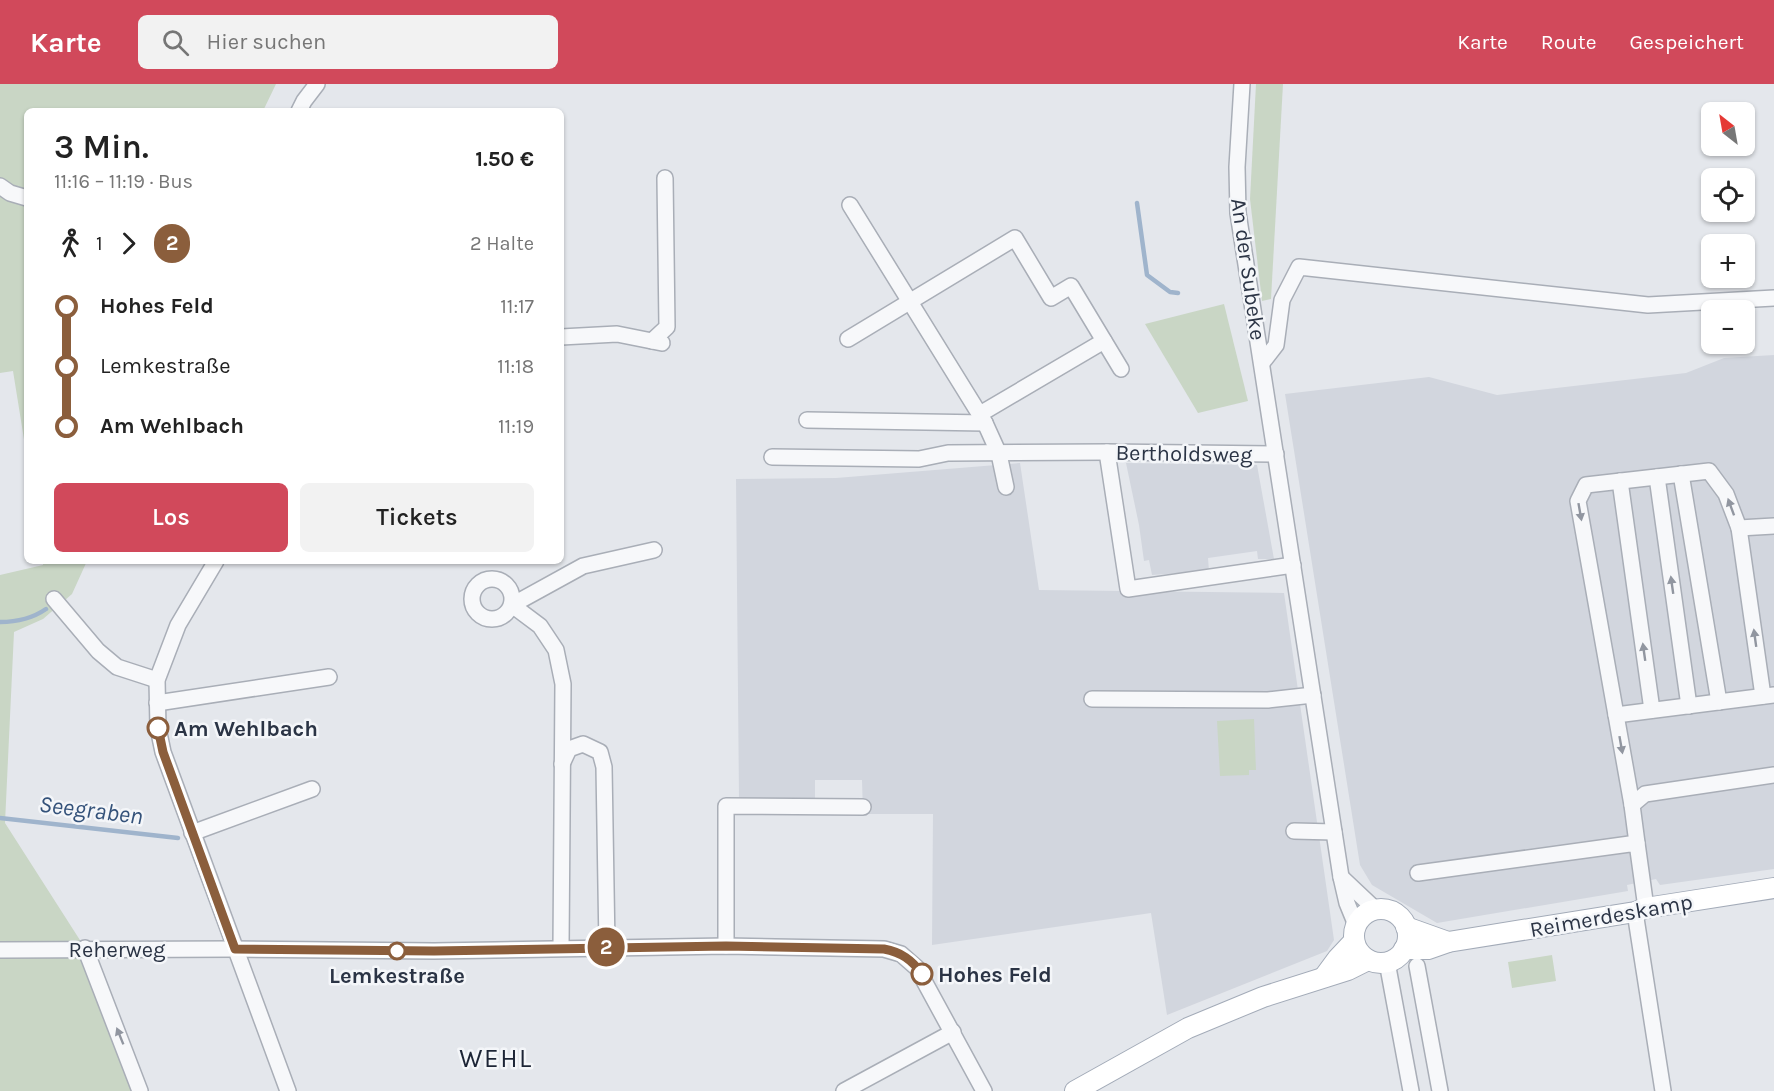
<!DOCTYPE html>
<html lang="de">
<meta charset="utf-8">
<style>
:root{--surface:#fff;--page:#f2f2f2;--text:#222;--muted:#767676;--accent:#d1495b}
body{margin:0;font-family:Karla,sans-serif;background:var(--page);color:var(--text);height:100vh;display:flex;flex-direction:column;font-size:22px;white-space:nowrap}
*{box-sizing:border-box;margin:0}
p{font-size:20px;color:var(--muted)}
.icon{flex:none;width:33px;height:33px;fill:none;stroke:currentColor;stroke-width:2;stroke-linecap:round;stroke-linejoin:round}
.map{position:relative;flex:1;overflow:hidden}
.drawer{position:absolute;left:24px;top:24px;width:540px;height:456px;display:flex;flex-direction:column;background:var(--surface);border-radius:9px;box-shadow:0 2px 4px #0004}
.drawer>*{flex:none}
.badge{padding:0 12px;border-radius:20px;font-size:21px;line-height:39px}
.needle{width:39px;rotate:329deg}
.buttons{position:absolute;left:1701px;top:18px;display:grid;gap:12px}
.buttons a{display:grid;place-items:center;width:54px;height:54px;border-radius:9px;background:var(--surface);box-shadow:0 2px 4px #0004;font-size:30px}
.map>.badge{position:absolute;translate:-50% -50%;box-shadow:0 0 0 3px #fff}
.legs{display:flex;align-items:center;gap:9px;height:66px;padding:0 30px;font-size:20px}
.legs p{margin-inline-start:auto}
.head{display:flex;align-items:center;justify-content:space-between;height:102px;padding:0 30px}
h1{font-size:33px;font-weight:600;line-height:45px}
.cta{display:flex;gap:12px;margin-top:auto;padding:12px 30px}
.cta a{flex:1;height:69px;border-radius:9px;background:var(--accent);color:#fff;font-size:24px;font-weight:600;line-height:69px;text-align:center}
.cta a+a{background:var(--page);color:var(--text)}
ul{padding:0 30px;list-style:none}
li{display:flex;align-items:center;gap:21px;height:60px;font-size:22px}
li i{display:grid;place-items:center;width:9px;height:100%;margin:0 8px;background:currentColor}
li i::after{content:'';width:15px;height:15px;margin:-8px;border:4px solid;border-radius:50%;background:var(--surface)}
li p{margin-inline-start:auto}
li:first-child i{background:linear-gradient(#0000 50%,currentColor 0)}
li:last-child i{background:linear-gradient(currentColor 50%,#0000 0)}
header{display:flex;align-items:center;gap:36px;box-sizing:border-box;height:84px;padding:0 30px;background:var(--accent);color:#fff}
header strong{font-size:28px}
nav{display:flex;gap:33px;margin-inline-start:auto;font-size:21px}
.search{width:420px;height:54px;background:var(--page);display:flex;align-items:center;gap:15px;box-sizing:border-box;padding:0 21px;border-radius:9px;color:var(--muted);font-size:22px}
.map>svg:first-child{display:block}
.built{fill:#d2d6de}
.green{fill:#c9d6c5}
.lines{fill:none;stroke-linecap:round;stroke-linejoin:round}
.stream{stroke:#9fb4cc;stroke-width:4.5}
.minor-casing{stroke:#a9aeb7;stroke-width:18}
.major-casing{stroke:#a3abb8;stroke-width:22}
.minor{stroke:#f7f8fa;stroke-width:15}
.major{stroke:#fff;stroke-width:20}
.oneway{fill:#9196a0}
.line-1-casing{stroke:#fff;stroke-width:14}
.line-1{stroke:#8b5e3c;stroke-width:9}
.stop-1-dot{fill:#fff;stroke:#8b5e3c;stroke-width:3}
.labels{text-anchor:middle;stroke-width:5;stroke-linejoin:round;paint-order:stroke}
.street-label{font-size:22px;fill:#2b3445;stroke:#f4f6f9}
.stop-label{font-size:22px;font-weight:bold;fill:#2b3445;stroke:#f4f6f9;text-anchor:start}
.water-label{font-size:24px;font-style:italic;fill:#34527a;stroke:#f4f6f9}
.quarter-label{font-size:26px;letter-spacing:1.5px;fill:#1d2536;stroke:#f4f6f9}
</style>
<header>
<strong>Karte</strong>
<div class="search"><svg class="icon" aria-label="search" viewBox="0 0 24 24"><circle cx="10" cy="10" r="6"/><path d="M15 15l6 6"/></svg>Hier suchen</div>
<nav><a>Karte</a><a>Route</a><a>Gespeichert</a></nav>
</header>
<div class="map">
<svg width="1774" height="1007" viewBox="0 0 1774 1007">
<rect width="100%" height="100%" fill="#e4e7ec"/>
<g class="built">
<polygon points="1774,271 1774,785 1660,801 1656,795 1627,801 1628,807 1437,839 1372,801 1360,781 1285,310 1429,293 1497,311 1686,289 1724,274"/>
<polygon points="1020,379 1039,506 1284,509 1334,856 1327,867 1167,931 1151,829 932,861 933,730 863,730 862,696 815,696 815,714 739,715 736,395 836,394"/>
<polygon points="1126,379 1257,381 1274,475 1258,475 1257,467 1208,474 1209,487 1152,491 1149,476 1144,477 1139,441"/>
</g>
<g class="green">
<polygon points="0,0 276,0 263,27 27,27 27,374 13,287 0,289"/>
<polygon points="1256,0 1283,0 1271,215 1262,217 1250,115"/>
<polygon points="1224,220 1248,317 1198,329 1145,240"/>
<polygon points="43,477 87,477 72,510 43,535 14,548 5,739 85,864 140,1007 0,1007 0,491 43,481"/>
<polygon points="1254,635 1256,686 1249,686 1249,691 1220,692 1217,637"/>
<polygon points="1552,871 1556,897 1512,904 1508,878"/>
</g>
<g class="lines">
<g class="stream">
<polyline points="1137,119 1147,191 1170,208 1178,209"/>
<path d="M0,538C16,538 33,534 46,525"/>
<polyline points="0,734 178,754"/>
</g>
<g class="minor-casing">
<g id="minor">
<polyline points="1242,0 1237,83 1238,129 1341,793 1347,819 1356,841"/>
<polyline points="299,27 304,17 317,0"/>
<polyline points="0,102 10,109 27,114"/>
<polyline points="850,121 985,339 999,370 1006,403"/>
<polyline points="561,253 617,250 662,259"/>
<polyline points="848,255 1015,154 1051,214 1071,202 1121,285"/>
<polyline points="652,257 667,243 665,94"/>
<polyline points="1262,279 1276,261 1282,216 1299,183 1648,221 1774,214"/>
<polyline points="980,330 1104,257"/>
<polyline points="807,336 985,339"/>
<polyline points="1107,368 1128,505 1293,481"/>
<polyline points="772,373 919,375 948,369 1107,368 1276,370"/>
<polyline points="1681,390 1719,618"/>
<polyline points="1657,393 1689,622"/>
<polyline points="1620,397 1652,626"/>
<polyline points="1739,444 1763,612"/>
<polyline points="216,477 178,541 157,596 158,644 163,668 288,1007"/>
<circle cx="492" cy="515" r="20"/>
<polyline points="54,515 98,567 117,583 157,596"/>
<polyline points="1092,615 1268,616 1313,611"/>
<polyline points="157,619 329,593"/>
<polyline points="1616,631 1774,611"/>
<polyline points="562,680 569,665 583,660 600,668 604,683 607,863"/>
<polyline points="1632,721 1578,417 1586,401 1709,387 1726,410 1739,444 1774,442"/>
<polyline points="1294,747 1334,748"/>
<polyline points="192,749 312,705"/>
<polyline points="1637,759 1632,721 1645,710 1774,691"/>
<polyline points="1418,789 1637,759 1646,824"/>
<polyline points="1341,793 1376,826"/>
<polyline points="1635,828 1663,1007"/>
<polyline points="726,862 726,722 863,723"/>
<polyline points="85,864 140,1007"/>
<polyline points="561,864 563,600 556,566 540,542 512,521 583,482 654,466"/>
<polyline points="0,866 235,865 434,867 726,862 884,865 901,870 917,884 984,1007"/>
<polyline points="1387,878 1411,1007"/>
<polyline points="1417,882 1440,1007"/>
<polyline points="844,1007 953,948"/>
</g>
</g>
<g class="major-casing">
<g id="major">
<circle cx="1381" cy="852" r="27"/>
<polyline points="1406,843 1448,858"/>
<polyline points="1404,865 1428,865 1448,858 1635,828 1646,824 1774,804"/>
<polyline points="1324,893 1338,874 1354,857"/>
<polyline points="1075,1007 1188,944 1263,913 1348,886 1368,876"/>
</g>
</g>
<use href="#minor" class="minor"/>
<use href="#major" class="major"/>
</g>
<defs><path id="oneway-solid" d="M-6-.8H1V-3.2L6.5 0L1 3.2V.8H-6Z" transform="scale(1.5)"/></defs>
<g class="oneway">
<use href="#oneway-solid" transform="translate(1731 423) rotate(-110)"/>
<use href="#oneway-solid" transform="translate(1580 428) rotate(80)"/>
<use href="#oneway-solid" transform="translate(1672 501) rotate(-98)"/>
<use href="#oneway-solid" transform="translate(1755 554) rotate(-98)"/>
<use href="#oneway-solid" transform="translate(1644 568) rotate(-98)"/>
<use href="#oneway-solid" transform="translate(1621 661) rotate(80)"/>
<use href="#oneway-solid" transform="translate(120 952) rotate(-112)"/>
</g>
<g class="lines">
<g class="line-1-casing">
<path id="line-1" d="M158,644L163,668L235,865L434,867L726,862L884,865C901,868 912,876 922,890"/>
</g>
<use href="#line-1" class="line-1"/>
</g>
<g class="stop-1-dot">
<circle cx="158" cy="644" r="10"/>
<circle cx="397" cy="867" r="8"/>
<circle cx="922" cy="890" r="10"/>
</g>
<g class="labels">
<g class="street-label">
<text transform="translate(1249 185) rotate(82)" y="8">An der Subeke</text>
<text transform="translate(1184 369) rotate(1)" y="8">Bertholdsweg</text>
<text transform="translate(1611 831) rotate(-10)" y="8">Reimerdeskamp</text>
<text x="117" y="873">Reherweg</text>
</g>
<g class="stop-label">
<text x="174" y="652">Am Wehlbach</text>
<text x="938" y="898">Hohes Feld</text>
<text x="397" y="899" text-anchor="middle">Lemkestraße</text>
</g>
<g class="water-label">
<text transform="translate(91 726) rotate(7)" y="8">Seegraben</text>
</g>
<g class="quarter-label">
<text x="496" y="983">WEHL</text>
</g>
</g>
</svg>
<div class="buttons">
<a><svg class="needle" viewBox="-14 -14 28 28"><path d="M0-13l5 13h-10z" fill="#e53935"/><path d="M0 13l5-13h-10z" fill="#767676"/></svg></a>
<a><svg class="icon" aria-label="locate" viewBox="0 0 24 24"><circle cx="12" cy="12" r="6"/><path d="M12 2v4M12 18v4M2 12h4M18 12h4"/></svg></a>
<a>+</a>
<a>−</a>
</div>
<b class="badge" style="left:606px;top:863px;background:#8b5e3c;color:#fff">2</b>
<section class="drawer">
<div class="head"><div><h1>3 Min.</h1><p>11:16 – 11:19 · Bus</p></div><b>1.50 €</b></div>
<div class="legs"><svg class="icon" aria-label="walk" viewBox="0 0 24 24"><circle cx="13" cy="4" r="2"/><path d="M13 8l-2 6 4 7M11 14l-3 7M7 12l3-4h3l4 4"/></svg>1<svg class="icon" aria-label="forward" viewBox="0 0 24 24"><path d="M9 5l7 7-7 7"/></svg><b class="badge" style="background:#8b5e3c;color:#fff">2</b><p>2 Halte</p></div>
<ul>
<li><i style="color:#8b5e3c"></i><b>Hohes Feld</b><p>11:17</p></li>
<li><i style="color:#8b5e3c"></i><span>Lemkestraße</span><p>11:18</p></li>
<li><i style="color:#8b5e3c"></i><b>Am Wehlbach</b><p>11:19</p></li>
</ul>
<div class="cta"><a>Los</a><a>Tickets</a></div>
</section>
</div>
